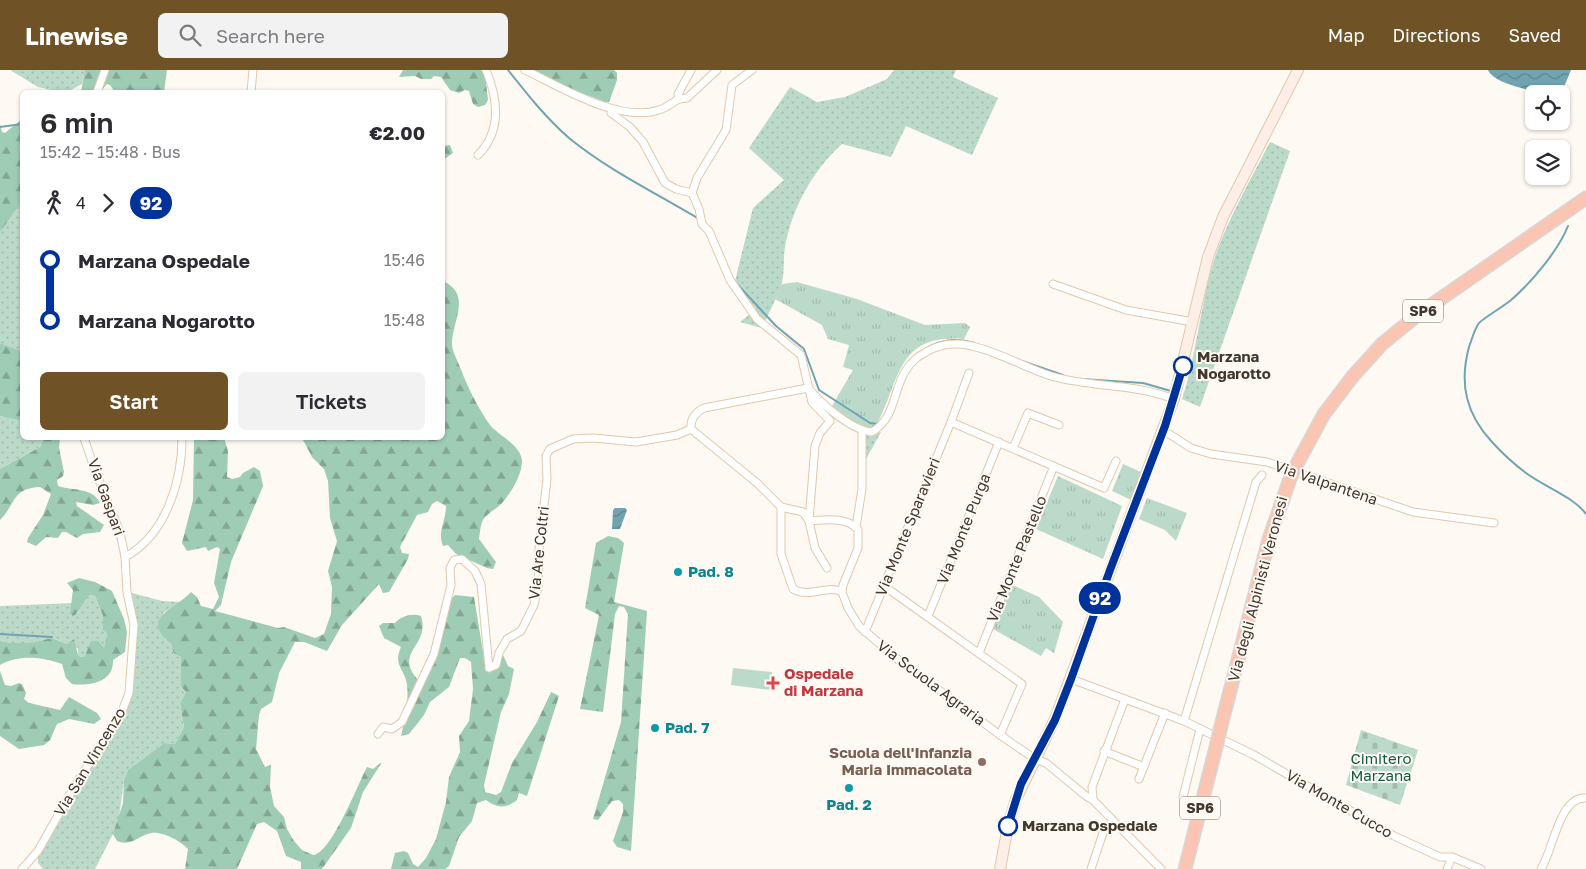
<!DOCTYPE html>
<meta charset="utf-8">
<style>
:root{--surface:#fff;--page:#f2f2f3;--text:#2b2b33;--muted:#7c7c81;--accent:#6f5326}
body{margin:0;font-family:"Golos Text",sans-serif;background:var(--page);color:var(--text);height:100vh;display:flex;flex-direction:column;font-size:19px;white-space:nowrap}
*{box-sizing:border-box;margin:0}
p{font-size:16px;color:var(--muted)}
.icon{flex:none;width:28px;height:28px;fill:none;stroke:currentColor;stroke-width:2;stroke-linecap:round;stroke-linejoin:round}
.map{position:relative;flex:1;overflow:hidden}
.panel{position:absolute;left:20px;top:20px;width:425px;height:350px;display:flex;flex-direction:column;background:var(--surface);border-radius:8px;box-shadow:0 1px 4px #0004}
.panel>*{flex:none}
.badge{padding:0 10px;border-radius:16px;font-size:18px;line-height:32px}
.controls{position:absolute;left:1525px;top:15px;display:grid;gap:10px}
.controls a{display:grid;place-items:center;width:45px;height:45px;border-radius:8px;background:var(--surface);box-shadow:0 1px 4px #0004;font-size:25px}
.map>.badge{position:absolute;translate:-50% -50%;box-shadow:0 0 0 2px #fff}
.legs{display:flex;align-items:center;gap:8px;height:55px;padding:0 20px;font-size:16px}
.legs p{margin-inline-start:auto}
.head{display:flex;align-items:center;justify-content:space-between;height:85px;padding:0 20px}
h1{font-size:28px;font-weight:600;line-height:38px}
.action{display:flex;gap:10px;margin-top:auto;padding:10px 20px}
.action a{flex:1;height:58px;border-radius:8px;background:var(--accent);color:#fff;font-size:20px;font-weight:600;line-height:58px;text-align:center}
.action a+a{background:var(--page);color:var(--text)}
ul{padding:0 20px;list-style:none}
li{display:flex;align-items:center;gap:18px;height:60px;font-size:19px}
li i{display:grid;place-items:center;width:8px;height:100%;margin:0 6px;background:currentColor}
li i::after{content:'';width:12px;height:12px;margin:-6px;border:4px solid;border-radius:50%;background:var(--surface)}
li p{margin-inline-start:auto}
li:first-child i{background:linear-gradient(#0000 50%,currentColor 0)}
li:last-child i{background:linear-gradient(currentColor 50%,#0000 0)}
header{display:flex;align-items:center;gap:30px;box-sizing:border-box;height:70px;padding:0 25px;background:var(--accent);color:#fff}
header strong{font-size:24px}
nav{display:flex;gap:28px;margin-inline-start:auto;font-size:18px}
.search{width:350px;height:45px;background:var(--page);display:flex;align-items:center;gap:12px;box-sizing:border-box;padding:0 18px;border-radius:8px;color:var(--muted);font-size:19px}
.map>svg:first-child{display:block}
.grass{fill:url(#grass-dots)}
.forest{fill:url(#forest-firs)}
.cemetery{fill:url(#cemetery-stones)}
.park{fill:url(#park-tufts)}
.pitch{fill:#bcdaca}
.water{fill:url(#water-waves)}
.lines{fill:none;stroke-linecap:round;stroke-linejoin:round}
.stream{stroke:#70a4b0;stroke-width:2}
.street-casing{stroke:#e1c8ab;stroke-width:9}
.secondary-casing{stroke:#e1c8ab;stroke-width:12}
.highway-casing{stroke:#d9d7d5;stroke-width:15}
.street{stroke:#fff;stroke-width:7}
.secondary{stroke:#feeee8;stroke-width:10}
.highway{stroke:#fac6b3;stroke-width:12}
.highway-bridge-casing{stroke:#d9d7d5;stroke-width:15;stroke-linecap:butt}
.highway-bridge{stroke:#fac6b3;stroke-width:12}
.line-1-casing{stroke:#fff;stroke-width:11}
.line-1{stroke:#039;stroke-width:8}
.stop-1-dot{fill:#fff;stroke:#039;stroke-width:2.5}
.culture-dot{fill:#0f9aa8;stroke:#fef9f3;stroke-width:2}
.health-dot{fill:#e0444e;stroke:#fef9f3;stroke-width:2}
.education-dot{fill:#8d6e63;stroke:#fef9f3;stroke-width:2}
.labels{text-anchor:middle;stroke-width:4;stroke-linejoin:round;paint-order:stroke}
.shield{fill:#fef9f3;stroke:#7a7168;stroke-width:1}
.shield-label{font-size:14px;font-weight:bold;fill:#41372c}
.stop-label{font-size:15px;font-weight:bold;fill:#41372c;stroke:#fef9f3;text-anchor:start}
.street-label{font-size:15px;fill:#41372c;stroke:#fef9f3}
.culture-label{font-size:15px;font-weight:bold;fill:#0d838f;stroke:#fef9f3;text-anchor:start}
.health-label{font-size:15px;font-weight:bold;fill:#be3a42;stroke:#fef9f3;text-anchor:start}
.education-label{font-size:15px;font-weight:bold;fill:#785e54;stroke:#fef9f3;text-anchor:end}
.park-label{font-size:15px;fill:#115e41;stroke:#fef9f3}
</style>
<header>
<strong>Linewise</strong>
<div class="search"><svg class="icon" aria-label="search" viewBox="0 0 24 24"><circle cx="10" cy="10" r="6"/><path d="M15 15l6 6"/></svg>Search here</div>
<nav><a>Map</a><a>Directions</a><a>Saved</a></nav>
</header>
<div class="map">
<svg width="1586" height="799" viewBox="0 0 1586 799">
<defs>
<pattern id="grass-dots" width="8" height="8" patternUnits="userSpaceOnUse" patternTransform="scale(1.25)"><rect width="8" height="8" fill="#bcdaca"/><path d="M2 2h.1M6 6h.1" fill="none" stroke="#a3bcae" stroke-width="1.8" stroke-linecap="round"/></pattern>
<pattern id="forest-firs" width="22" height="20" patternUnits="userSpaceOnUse" patternTransform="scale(1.25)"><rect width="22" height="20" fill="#9fccb4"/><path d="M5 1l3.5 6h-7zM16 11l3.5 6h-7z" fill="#83a693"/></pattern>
<pattern id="cemetery-stones" width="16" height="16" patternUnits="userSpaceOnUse" patternTransform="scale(1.25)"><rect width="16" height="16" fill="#bcdaca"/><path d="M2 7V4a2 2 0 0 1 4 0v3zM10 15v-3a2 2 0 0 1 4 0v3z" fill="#a3bcae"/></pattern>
<pattern id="park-tufts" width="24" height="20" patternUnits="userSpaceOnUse" patternTransform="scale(1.25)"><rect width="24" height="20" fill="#bcdaca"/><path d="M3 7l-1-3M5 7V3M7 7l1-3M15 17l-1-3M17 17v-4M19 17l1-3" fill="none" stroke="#a3bcae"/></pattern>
<pattern id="water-waves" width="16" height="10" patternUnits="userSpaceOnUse" patternTransform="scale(1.25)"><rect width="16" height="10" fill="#70a4b0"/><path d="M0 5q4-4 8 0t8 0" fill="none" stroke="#5e868f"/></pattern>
</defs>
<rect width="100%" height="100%" fill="#fef9f3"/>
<g class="grass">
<polygon points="10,0 85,0 82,14 67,22 61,22 38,17"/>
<path d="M894,0H956L953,7L998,28L972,85L906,56L891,87L842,74C813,100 792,138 785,177C783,189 785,204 781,216C776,230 768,244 762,258L740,252L756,239L735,211L753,138L784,110L749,78L790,17L817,32L845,27L887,9Z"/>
<path d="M1270,72L1290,81L1200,337L1182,329C1197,284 1200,235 1214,190C1228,148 1250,111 1270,72Z"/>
<polygon points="22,132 22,281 0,273 0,162"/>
<polygon points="0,346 22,351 22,368 44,368 40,377 0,399"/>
<polygon points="881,362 865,391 864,364"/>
<path d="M132,523L162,531L181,532L163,543L165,569L171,574L174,584L181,587C186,599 179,610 186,622L180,633L184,657L175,674L164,673L128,700L124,710L119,747L113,764L95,799H43L38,793V785L128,626L134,571L129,529Z"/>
<polygon points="90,525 95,526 103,546 103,560 107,564 104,579 99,575 85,586 81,587 78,585 78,578 52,568 31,573 12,573 0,571 0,536 72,533 70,543 78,543 85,529"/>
</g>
<g class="forest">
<polygon points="85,0 167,0 164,22 115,22 110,15 107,14 100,22 81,22"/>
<polygon points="403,0 481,0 485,5 488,30 485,35 478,37 473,34 469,21 465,20 459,23 450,20 441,7 434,6 431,9 421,9 415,6 399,7"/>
<polygon points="530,0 614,0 617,3 617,10 609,32 605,32 553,12"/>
<polygon points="22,49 22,132 0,162 0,54 2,62 5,63"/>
<polygon points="450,75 453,83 443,90 443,76"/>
<path d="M443,211C471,224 454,248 452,271C451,280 457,289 460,297C467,316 478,338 490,355C499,366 521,375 522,391C522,405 511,422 503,432C497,439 487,443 483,450C480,456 480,463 479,469L496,492L493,499L487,498L456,484L448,475L443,476C437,461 446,451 446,436L437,431L432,434L428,442L417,445L400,477L402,483L409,484L408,489L389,522L383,523L379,514L342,555L327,581L304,572H295L279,603L272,632L261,639L259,645L256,679L265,697L271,695L270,717L274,736L284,747L287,759L294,771L302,780L313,785C331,784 358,714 367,697L373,699L382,692L363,722L351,758L322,799H301V792L286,786L277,761L264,752L257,754L237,799H185L188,779C181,771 162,761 151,763C139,765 132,777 117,771L113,764L123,733L124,710L128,700L164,673L175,674L184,657L180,633L186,622L181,616V587L174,584L171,574C140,547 173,541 191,522L197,527L201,536L213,539L219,527L214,513L220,479L217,477L208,481L206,477L187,481L182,473L193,430L194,368H224L228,381L227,407L232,409L240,407L243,403L254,397L260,401L263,416L231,492L221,535L215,541L278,558L284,557L315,568L324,564L331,544L332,517L328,501L337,471L330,448L328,411L324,399L312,387L302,368H442Z"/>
<polygon points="0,273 22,281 22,351 0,346"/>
<path d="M44,368H60L59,378L64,402L63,406L57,410L58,416C72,421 93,417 100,433L93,435L76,432L77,436L104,455L100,462L83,464L77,468L66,462H62L58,468L46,467L36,476L27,472L28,468L43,445L51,424L40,417C12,418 16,434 0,450V399L40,377Z"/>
<polygon points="608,466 618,468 624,473 614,532 647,541 631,781 617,777 613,771 623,742 623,734 619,730 612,731 598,750 593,749 621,652 628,544 624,537 619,536 615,544 603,642 580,639 599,545 585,538 596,473"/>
<path d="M79,508L95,512L112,521L124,549L127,562L125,582L113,590C114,613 89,616 72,614L66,608L62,594C44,587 18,584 0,595V571L12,573H30L52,568L67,574L74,569L78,585L81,587L85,586L91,571H98L104,578L107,564L103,560V546L95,526L90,525C82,531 82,541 73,546L70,543L73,520L67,513Z"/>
<path d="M455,525L474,527L486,600L492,601L494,594L503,585L508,596L514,599L509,624L501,642L484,715L485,722L496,725L501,722L512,693L537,652L551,622L559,626L527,726L519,723L517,730C507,738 497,739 486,730L477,733L472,751L459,767L449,796L445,799H391L395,783L404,781L408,783L413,794L418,797L426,788L436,769L446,732L449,707L460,682L459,666L469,651L473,619L471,592L465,588H460L449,617L430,632L424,645L409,664L401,666C405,649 409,631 407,614C404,598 393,596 401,577L384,568L379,556L383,553H395C401,546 413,543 421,546C431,577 390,582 421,613L449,531Z"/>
<polygon points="0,601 5,615 11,616 19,613 22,614 26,623 24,629 29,633 60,640 69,627 97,643 101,649 94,654 69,649 57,654 50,670 44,675 19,679 0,666"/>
</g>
<polygon class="cemetery" points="1361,660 1418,680 1400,735 1346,715"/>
<g class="park">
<path d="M797,212L857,229L925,255L965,253L970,257L964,269C895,263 900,313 876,356L863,360L832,336L853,300L843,297L849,275L828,269L822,255L775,229L782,214Z"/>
<polygon points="1123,394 1143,403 1131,430 1112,421"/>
<polygon points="1058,406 1122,436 1103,489 1036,459"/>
<polygon points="1147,428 1187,443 1176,471 1165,460 1139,449"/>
<polygon points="1008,513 1039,527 1063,552 1054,583 1046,578 1041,586 991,558"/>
</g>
<polygon class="pitch" points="733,598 772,602 771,620 731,615"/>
<g class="water">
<path d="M1488,0H1571L1561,24C1545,24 1495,16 1488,0Z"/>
<polygon points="615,438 625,438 627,440 620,459 612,459 613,440"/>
</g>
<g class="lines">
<g class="stream">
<path d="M508,0C527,24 546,48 569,68C608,100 656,123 699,149"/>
<polyline points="0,57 22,54"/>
<path d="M1568,156C1558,181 1531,213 1510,231C1505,235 1481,250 1479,253C1474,260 1472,269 1469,277C1459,314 1466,344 1492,372C1502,383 1514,394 1526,403C1543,416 1574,427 1586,444"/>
<polyline points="737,214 776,256 804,279 819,320 870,353 879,354"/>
<path d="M922,281C937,270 956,267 974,273"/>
<polyline points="1022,291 1063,305"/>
<polyline points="1082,309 1143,313 1171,321"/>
<polyline points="0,564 52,567"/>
</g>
<g class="street-casing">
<g id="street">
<path d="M525,0C561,17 618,53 659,40C666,38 673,32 679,29"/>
<polyline points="691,0 678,24 679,29 687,28 717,0"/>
<polyline points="97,22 105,0"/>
<polyline points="251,22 253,0"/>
<polyline points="614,40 611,43 630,57 643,72 665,113 676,119 692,123 699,139 702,154 709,161 730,210 757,249 801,285 812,332 830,351 820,363 815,376 809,451 815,478 827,498"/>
<path d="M478,85C502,61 498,29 486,0"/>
<polyline points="692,123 697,108 726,60 732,15 752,0"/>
<polyline points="1053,214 1126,240 1193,252"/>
<polyline points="969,303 951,352 1104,418 1116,391"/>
<path d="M811,321C823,336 854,361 872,362C901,345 890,308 918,287C928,280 942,274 954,274C980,272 1025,298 1051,306C1093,318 1133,313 1174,329"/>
<polyline points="1163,360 1191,378 1211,384 1267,392 1413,442 1494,453"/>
<polyline points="1013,378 1028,343 1059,355"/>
<path d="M781,437L757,413L691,359C690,348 696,342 704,338L808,318"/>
<path d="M781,437V484L793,519C809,529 827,514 842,522"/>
<polyline points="781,437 803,442 809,451"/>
<path d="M809,451C824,450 848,446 858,460V478L843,515L842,522L848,538L859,556L901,592L1000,665L1035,689L1046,693L1086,726L1093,730L1161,799"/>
<polyline points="856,457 862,419 862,362"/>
<path d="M125,487C166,465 182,411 182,368"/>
<polyline points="884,516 1022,614 1000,665"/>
<polyline points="928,546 999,372"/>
<polyline points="865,562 951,352"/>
<polyline points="979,583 1054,396"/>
<polyline points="1071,609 1184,651 1254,685 1394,766 1440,787 1452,787 1481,799"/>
<polyline points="1184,651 1256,412 1262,405"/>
<polyline points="378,664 383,657 392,659 402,652 434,584 451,515 450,498 454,490 462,489 475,501 481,514 489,598 496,595 499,583 507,569 521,561 534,535 538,517 539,479 547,409 546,386 550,379 573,369 593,368 636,372 677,365 691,359"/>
<polyline points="1104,681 1144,697"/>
<polyline points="1139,709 1165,643"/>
<polyline points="1183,727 1200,659"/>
<polyline points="1093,730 1092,717 1125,629"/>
<polyline points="22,799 38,781 74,717 121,644 129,623 134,555 127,522 125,487 120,462 96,403 84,368"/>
<polyline points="1091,799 1104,760 1113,751"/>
<polyline points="1447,799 1452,787"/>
<path d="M1541,799C1553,781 1559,726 1586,728"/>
</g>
</g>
<g class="secondary-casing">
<polyline id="secondary" points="1000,799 1008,756 1016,729 1055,649 1174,329 1208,187 1223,147 1298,0"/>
</g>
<g class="highway-casing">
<g id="highway">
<polyline points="1298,392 1324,344 1353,306 1382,274 1420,243 1586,128"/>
<polyline points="1220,660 1269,469 1291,406"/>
<polyline points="1185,799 1216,677"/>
</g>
</g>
<use href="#street" class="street"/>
<use href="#secondary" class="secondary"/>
<use href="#highway" class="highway"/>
<g class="highway-bridge-casing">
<g id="highway-bridge">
<polyline points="1291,406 1298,392"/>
<polyline points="1216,677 1220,660"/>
</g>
</g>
<use href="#highway-bridge" class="highway-bridge"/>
</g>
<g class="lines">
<g class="line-1-casing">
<polyline id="line-1" points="1008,756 1021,714 1055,650 1071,609 1110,500 1165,356 1183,296"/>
</g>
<use href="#line-1" class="line-1"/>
</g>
<g class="stop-1-dot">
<circle cx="1183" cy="296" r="9"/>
<circle cx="1008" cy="756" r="9"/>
</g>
<g class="culture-dot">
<circle cx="678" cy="502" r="5"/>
<circle cx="655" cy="658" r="5"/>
<circle cx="849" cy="718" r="5"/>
</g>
<path class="health-dot" d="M770.5 605.5h5v5h5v5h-5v5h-5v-5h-5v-5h5z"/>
<circle class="education-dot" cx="982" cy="692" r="5"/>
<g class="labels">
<g class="shield">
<rect x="1403" y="229.5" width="40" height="23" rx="4"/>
<rect x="1180" y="726.5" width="40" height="23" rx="4"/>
</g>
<g class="shield-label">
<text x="1423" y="246">SP6</text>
<text x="1200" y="743">SP6</text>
</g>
<g class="stop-label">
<text x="1197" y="292">Marzana<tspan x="1197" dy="17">Nogarotto</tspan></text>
<text x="1022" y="761">Marzana Ospedale</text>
</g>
<g class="street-label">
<text transform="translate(1326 413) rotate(19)" y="5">Via Valpantena</text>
<text transform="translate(106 427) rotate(70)" y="5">Via Gaspari</text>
<text transform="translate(908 457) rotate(-68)" y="5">Via Monte Sparavieri</text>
<text transform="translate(964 459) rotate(-68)" y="5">Via Monte Purga</text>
<text transform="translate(539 483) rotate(-84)" y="5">Via Are Coltri</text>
<text transform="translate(1017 489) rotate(-68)" y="5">Via Monte Pastello</text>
<text transform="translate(1258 519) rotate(-75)" y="5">Via degli Alpinisti Veronesi</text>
<text transform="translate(931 613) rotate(37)" y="5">Via Scuola Agraria</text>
<text transform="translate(90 692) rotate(-59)" y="5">Via San Vincenzo</text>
<text transform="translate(1339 734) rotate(30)" y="5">Via Monte Cucco</text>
</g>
<g class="culture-label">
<text x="688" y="507">Pad. 8</text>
<text x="665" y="663">Pad. 7</text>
<text x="849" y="740" text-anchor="middle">Pad. 2</text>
</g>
<g class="health-label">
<text x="784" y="609">Ospedale<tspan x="784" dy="17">di Marzana</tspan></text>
</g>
<g class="education-label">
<text x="972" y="688">Scuola dell'Infanzia<tspan x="972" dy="17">Maria Immacolata</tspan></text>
</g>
<g class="park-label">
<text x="1381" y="694">Cimitero<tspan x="1381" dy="17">Marzana</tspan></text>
</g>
</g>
</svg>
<div class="controls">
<a><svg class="icon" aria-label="locate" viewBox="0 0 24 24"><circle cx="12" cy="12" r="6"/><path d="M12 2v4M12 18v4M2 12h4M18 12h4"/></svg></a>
<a><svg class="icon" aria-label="layers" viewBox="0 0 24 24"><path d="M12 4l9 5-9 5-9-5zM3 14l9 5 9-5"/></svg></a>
</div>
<b class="badge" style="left:1100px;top:528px;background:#039;color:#fff">92</b>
<section class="panel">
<div class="head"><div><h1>6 min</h1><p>15:42 – 15:48 · Bus</p></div><b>€2.00</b></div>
<div class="legs"><svg class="icon" aria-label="walk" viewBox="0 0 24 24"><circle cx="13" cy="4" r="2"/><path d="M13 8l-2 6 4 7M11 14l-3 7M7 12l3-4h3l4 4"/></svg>4<svg class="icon" aria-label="forward" viewBox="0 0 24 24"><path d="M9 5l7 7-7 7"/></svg><b class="badge" style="background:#039;color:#fff">92</b></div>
<ul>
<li><i style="color:#039"></i><b>Marzana Ospedale</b><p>15:46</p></li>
<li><i style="color:#039"></i><b>Marzana Nogarotto</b><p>15:48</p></li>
</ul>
<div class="action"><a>Start</a><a>Tickets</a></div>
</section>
</div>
